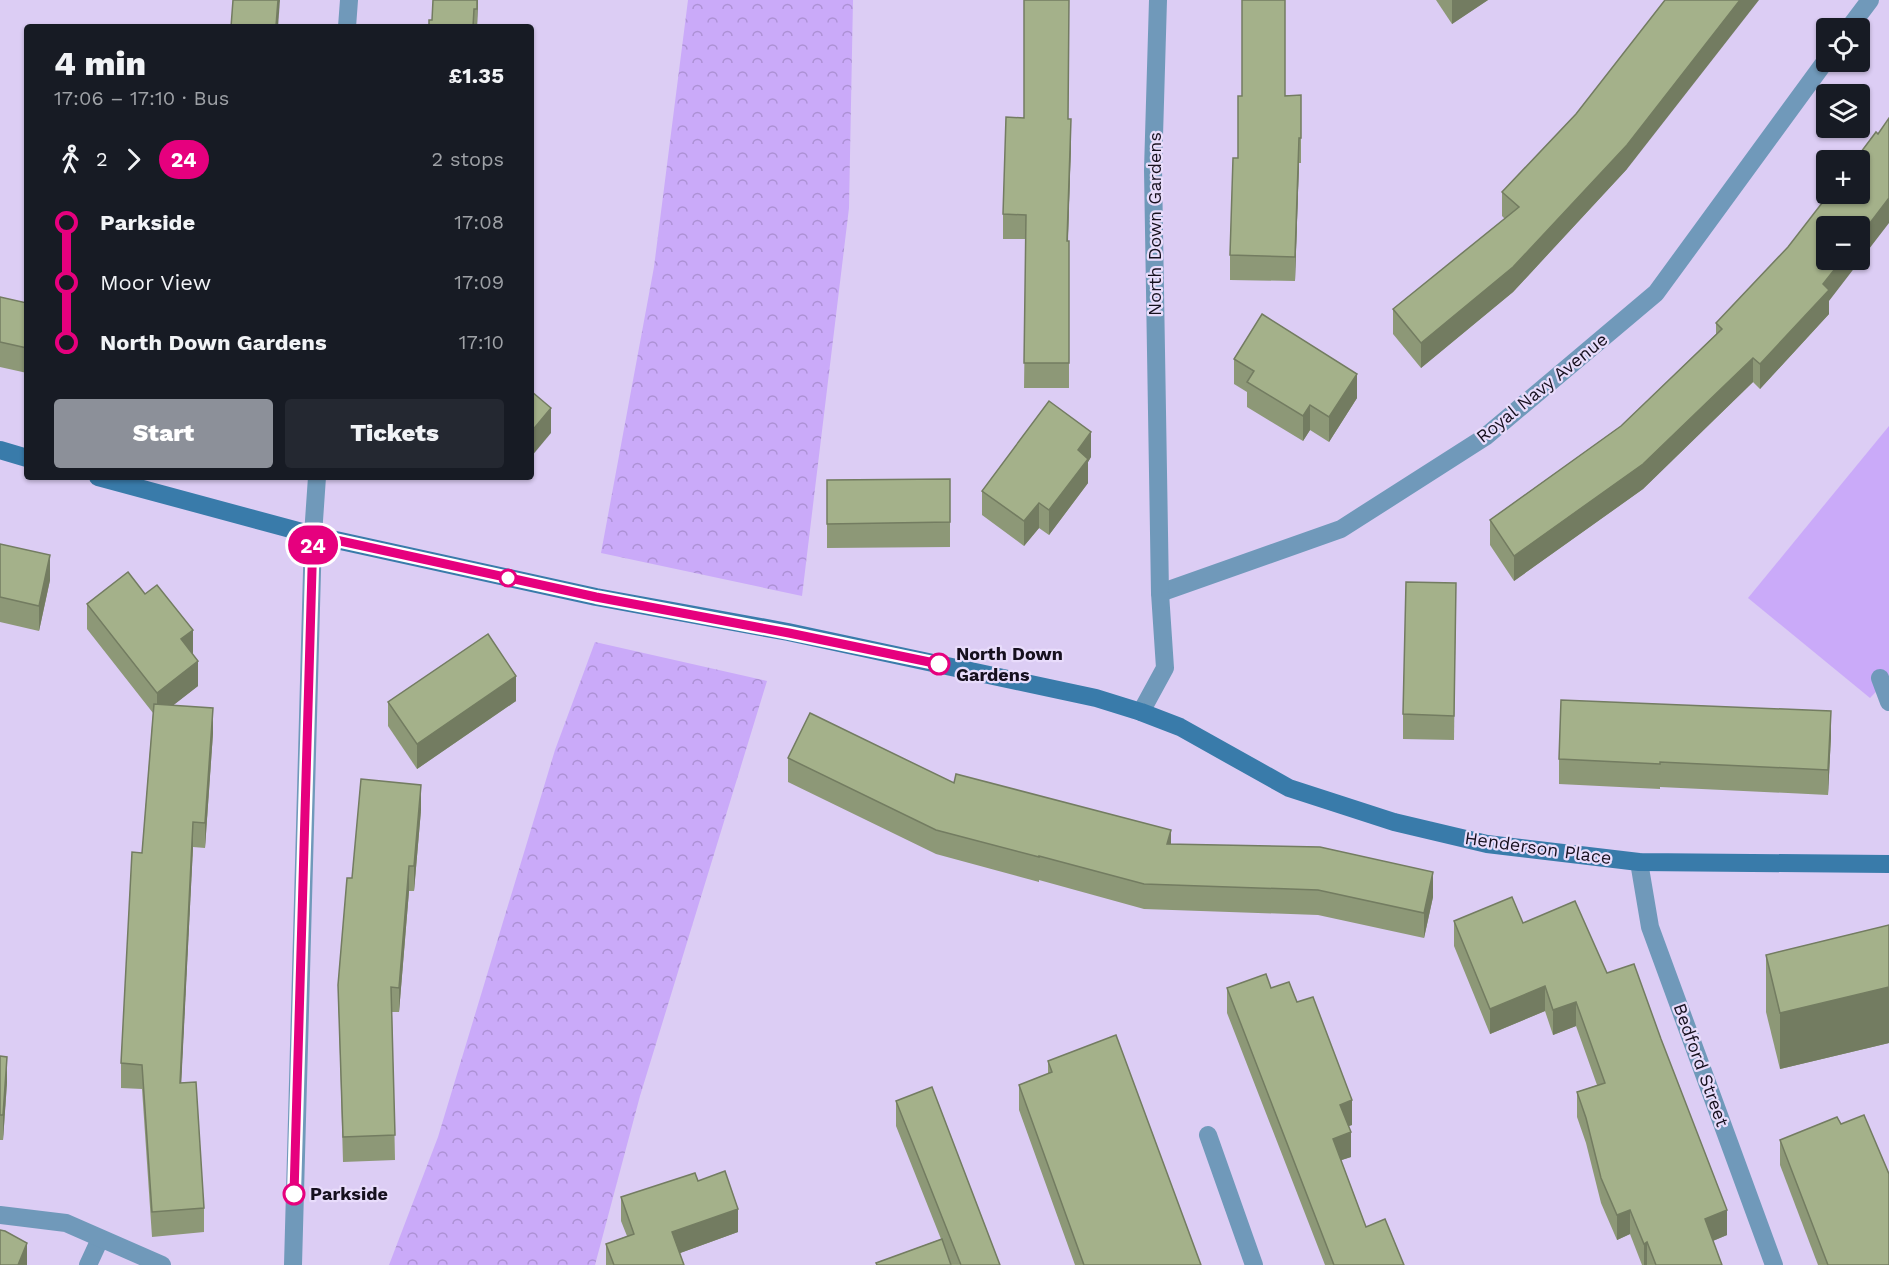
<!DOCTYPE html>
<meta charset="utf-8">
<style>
:root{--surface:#171b24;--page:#242831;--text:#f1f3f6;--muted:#9ea1a6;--accent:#8c9099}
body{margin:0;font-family:"Work Sans",sans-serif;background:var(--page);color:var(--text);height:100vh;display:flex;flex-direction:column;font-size:22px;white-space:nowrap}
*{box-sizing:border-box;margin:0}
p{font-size:20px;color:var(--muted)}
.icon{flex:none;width:33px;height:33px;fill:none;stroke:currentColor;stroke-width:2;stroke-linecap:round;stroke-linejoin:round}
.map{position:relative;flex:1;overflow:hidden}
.side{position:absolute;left:24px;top:24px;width:510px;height:456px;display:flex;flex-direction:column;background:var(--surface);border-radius:6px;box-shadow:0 2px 4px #0004}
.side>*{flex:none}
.badge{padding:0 12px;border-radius:20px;font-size:21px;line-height:39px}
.controls{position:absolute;left:1816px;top:18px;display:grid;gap:12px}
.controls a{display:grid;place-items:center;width:54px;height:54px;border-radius:6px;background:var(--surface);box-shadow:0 2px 4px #0004;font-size:30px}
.map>.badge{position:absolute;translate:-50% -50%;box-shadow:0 0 0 3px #fff}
.legs{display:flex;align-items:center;gap:9px;height:66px;padding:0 30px;font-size:20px}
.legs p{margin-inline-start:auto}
.headline{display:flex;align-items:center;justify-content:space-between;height:102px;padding:0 30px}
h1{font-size:33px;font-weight:800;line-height:45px}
.button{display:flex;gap:12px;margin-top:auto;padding:12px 30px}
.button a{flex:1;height:69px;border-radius:6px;background:var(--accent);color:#fff;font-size:24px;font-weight:800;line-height:69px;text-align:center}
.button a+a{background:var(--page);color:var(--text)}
ul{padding:0 30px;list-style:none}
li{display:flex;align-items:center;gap:21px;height:60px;font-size:22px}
li i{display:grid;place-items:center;width:9px;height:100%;margin:0 8px;background:currentColor}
li i::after{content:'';width:15px;height:15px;margin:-8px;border:4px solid;border-radius:50%;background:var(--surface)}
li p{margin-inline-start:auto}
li:first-child i{background:linear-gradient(#0000 50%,currentColor 0)}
li:last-child i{background:linear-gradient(currentColor 50%,#0000 0)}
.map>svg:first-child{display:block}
.park{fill:url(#park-crowns)}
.garden{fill:#caaaf9}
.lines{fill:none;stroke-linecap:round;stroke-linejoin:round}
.lane{stroke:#7099ba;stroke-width:18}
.street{stroke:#7099ba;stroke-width:18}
.secondary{stroke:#397baa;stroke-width:18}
.wall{fill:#8d9877}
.shaded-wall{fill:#737c61}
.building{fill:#a4b18a;stroke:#737c61;stroke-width:1.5}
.line-1-casing{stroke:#fff;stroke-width:14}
.line-1{stroke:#e6007e;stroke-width:9}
.stop-1-dot{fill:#fff;stroke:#e6007e;stroke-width:3}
.labels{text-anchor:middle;stroke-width:4.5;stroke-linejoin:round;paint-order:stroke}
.street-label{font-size:18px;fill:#16101e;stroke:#e8dcfb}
.stop-label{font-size:18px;font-weight:bold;fill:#16101e;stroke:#e8dcfb;text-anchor:start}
</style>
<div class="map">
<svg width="1889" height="1265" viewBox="0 0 1889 1265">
<defs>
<pattern id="park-crowns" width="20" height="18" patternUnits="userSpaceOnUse" patternTransform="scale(1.5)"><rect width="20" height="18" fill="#caaaf9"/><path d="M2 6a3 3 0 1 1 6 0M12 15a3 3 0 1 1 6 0" fill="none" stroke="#ad91d5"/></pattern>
</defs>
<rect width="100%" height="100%" fill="#dccdf4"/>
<g class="park">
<polygon points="688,0 853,0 849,208 802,596 601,553 654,267"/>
<polygon points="595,642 767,681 640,1096 595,1265 389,1265 438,1137 555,750"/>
</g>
<polygon class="garden" points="1889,426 1889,678 1870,698 1748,598"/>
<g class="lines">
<g class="lane">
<polyline points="1880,678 1889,702"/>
<polyline points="88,1265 100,1239"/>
</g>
<g class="street">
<polyline points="347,27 349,0"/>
<polyline points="1849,28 1870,0"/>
<polyline points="1160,593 1341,529 1485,437 1656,293 1827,59"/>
<polyline points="1141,712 1165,668 1160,593 1153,170 1158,0"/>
<polyline points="1639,862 1650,927 1774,1265"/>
<polyline points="1208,1135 1254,1265"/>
<polyline points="0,1215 66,1223 162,1265"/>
<polyline points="293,1265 313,535 317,477"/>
</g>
<g class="secondary">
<polyline points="0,450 27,458"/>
<polyline points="98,477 313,535 596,597 788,632 1096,698 1141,712 1180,727 1289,788 1394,822 1487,844 1639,862 1889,864"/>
</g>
</g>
<g class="wall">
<polygon points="433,0 478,0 477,27 429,27 432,20"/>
<polygon points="1436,0 1488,0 1452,24"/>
<polygon points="1301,95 1301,163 1299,163 1295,281 1230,280 1230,255 1238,158 1242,96"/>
<polygon points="1068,119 1071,144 1068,241 1069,241 1069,388 1024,388 1026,239 1003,239 1003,214"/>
<polygon points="1627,169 1513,292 1421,368 1393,334 1393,309 1505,219 1502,216 1502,192"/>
<polygon points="0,297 27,303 27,373 0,367"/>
<polygon points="1829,301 1829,314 1760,389 1753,382 1643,489 1514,581 1490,545 1490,520 1621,426 1716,334 1716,323"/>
<polygon points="1234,359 1357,398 1329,442 1310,430 1303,441 1247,407 1247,392 1234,384"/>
<polygon points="1091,457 1088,462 1088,483 1049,535 1039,528 1024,546 982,515 982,491"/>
<polygon points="950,479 950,547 827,548 827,480"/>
<polygon points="0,544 50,580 39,631 0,622"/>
<polygon points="1456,583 1454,740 1403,739 1403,714"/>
<polygon points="87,604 193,655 198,686 173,705 213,733 205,848 193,847 181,1083 204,1208 204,1232 152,1237 142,1089 121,1088 121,1063 142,853 153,713 87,629"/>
<polygon points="516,701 417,769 388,726 388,702"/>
<polygon points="1831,736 1828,795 1660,787 1660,789 1559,784 1559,759"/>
<polygon points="788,758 954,783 1171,844 1433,897 1424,938 1318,915 1144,909 1039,880 1039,882 936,854 788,782"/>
<polygon points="421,810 414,891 409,891 399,1012 392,1012 395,1160 343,1162 338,985"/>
<polygon points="1454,921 1523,923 1607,973 1727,1235 1713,1241 1722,1265 1642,1265 1630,1234 1617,1240 1601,1203 1586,1143 1577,1117 1577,1092 1597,1085 1576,1026 1553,1035 1545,1011 1490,1034 1454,946"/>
<polygon points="1889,925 1889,1043 1780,1069 1766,1012 1766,955"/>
<polygon points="1227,988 1271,988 1297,1002 1352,1125 1348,1126 1351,1157 1341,1160 1366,1227 1404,1265 1325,1265 1227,1013"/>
<polygon points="0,1056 7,1082 3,1140 0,1140"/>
<polygon points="1048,1061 1201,1265 1075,1265 1019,1110 1019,1085 1048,1074"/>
<polygon points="896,1101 1000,1265 876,1265 876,1263 941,1239 896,1126"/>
<polygon points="1780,1140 1889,1265 1818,1265 1780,1165"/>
<polygon points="698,1181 738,1232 680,1253 684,1265 606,1265 606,1244 627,1236 621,1221 621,1197"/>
</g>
<g class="shaded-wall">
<polygon points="278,0 280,0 278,27 276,27"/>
<polygon points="477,0 478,0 477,27"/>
<polygon points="1452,0 1488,0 1452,24"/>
<polygon points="1740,0 1759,0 1627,169 1513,292 1421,368 1421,343"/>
<polygon points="1071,119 1071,144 1067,266 1067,241"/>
<polygon points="1299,138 1299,163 1295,281 1295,257"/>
<polygon points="1889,198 1889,223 1829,301 1829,314 1760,389 1760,364 1842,260 1860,260 1860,236"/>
<polygon points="1753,358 1753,382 1643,489 1514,581 1514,556"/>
<polygon points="1357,374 1357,398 1329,442 1329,417"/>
<polygon points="1310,405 1310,430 1303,441 1303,416"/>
<polygon points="551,408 551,433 531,457 531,432"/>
<polygon points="1091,432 1091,457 1088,462 1088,483 1049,535 1049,510 1078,450"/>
<polygon points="1039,503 1039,528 1024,546 1024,521"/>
<polygon points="50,555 50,580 39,631 39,606"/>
<polygon points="193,630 193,655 181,639"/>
<polygon points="198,661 198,686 157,718 157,693"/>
<polygon points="516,676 516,701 417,769 417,744"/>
<polygon points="213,708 213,733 205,848 205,823"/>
<polygon points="1831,711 1831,736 1828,795 1828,770"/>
<polygon points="421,785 421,810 414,891 414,866"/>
<polygon points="193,822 193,847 180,1108 180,1083"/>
<polygon points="1171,830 1171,855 1167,844"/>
<polygon points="409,866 409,891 399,1012 399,988"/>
<polygon points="1433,872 1433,897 1424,938 1424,913"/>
<polygon points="1545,986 1545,1011 1490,1034 1490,1009"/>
<polygon points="1889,987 1889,1043 1780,1069 1780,1013"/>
<polygon points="1576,1002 1576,1026 1553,1035 1553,1010"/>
<polygon points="7,1057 7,1082 3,1140 3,1115"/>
<polygon points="1352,1100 1352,1125 1340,1129 1340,1105"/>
<polygon points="1351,1132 1351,1157 1333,1163 1333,1139"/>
<polygon points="738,1209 738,1232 672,1256 672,1232"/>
<polygon points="1630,1210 1630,1234 1617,1240 1617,1215"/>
<polygon points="1727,1210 1727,1235 1705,1244 1705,1219"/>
<polygon points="1647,1242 1647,1265 1644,1265 1644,1244"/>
<polygon points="27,1243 27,1265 18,1265"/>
</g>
<g class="building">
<polygon points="233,0 278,0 276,26 274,26 274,27 231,27"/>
<polygon points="433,0 477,0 477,9 474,9 473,27 429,27 429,20 432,20"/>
<polygon points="1024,0 1069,0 1068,119 1071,119 1067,241 1069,241 1069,363 1024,363 1026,215 1003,214 1006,117 1024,118"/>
<polygon points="1242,0 1285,0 1285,96 1301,95 1301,138 1299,138 1295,257 1230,255 1233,158 1238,158 1238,96 1242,96"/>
<polygon points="1665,0 1740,0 1627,145 1513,267 1421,343 1393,309 1519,207 1502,192 1576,114"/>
<polygon points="1889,118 1889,198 1860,236 1860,226 1827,226 1827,260 1842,260 1823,284 1829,290 1760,364 1753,358 1643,464 1514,556 1490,520 1621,426 1722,329 1716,323 1788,247 1829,194 1860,194 1860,160 1855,160 1876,132 1878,134"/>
<polygon points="0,297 27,303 27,348 0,342"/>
<polygon points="1262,314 1357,374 1329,417 1310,405 1303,416 1247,382 1254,371 1234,359"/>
<polygon points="531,391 551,408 531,432"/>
<polygon points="1049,401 1091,432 1078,450 1088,459 1049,510 1039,503 1024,521 982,491"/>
<polygon points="950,479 950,522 827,524 827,480"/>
<polygon points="0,544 50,555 39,606 0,597"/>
<polygon points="128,572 145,594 157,585 193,630 181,639 198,661 157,693 87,604"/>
<polygon points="1406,582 1456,583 1454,716 1403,714"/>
<polygon points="488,634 516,676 417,744 388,702"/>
<polygon points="1561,700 1831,711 1828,770 1660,762 1660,764 1559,759"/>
<polygon points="154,704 213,708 205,823 193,822 180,1083 196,1082 204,1208 152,1212 142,1065 121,1063 132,852 142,853"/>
<polygon points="810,713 954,783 956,774 1171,830 1167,844 1320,847 1433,872 1424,913 1318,890 1144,884 1039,856 1039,857 936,830 788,758"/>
<polygon points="361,779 421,785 414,866 409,866 399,988 391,987 395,1135 343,1137 338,985 347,878 352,878"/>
<polygon points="1512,897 1523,923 1575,901 1607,973 1634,964 1661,1039 1727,1210 1705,1219 1722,1265 1656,1265 1647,1242 1644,1244 1630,1210 1617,1215 1601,1178 1586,1118 1577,1092 1605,1083 1576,1002 1553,1010 1545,986 1490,1009 1454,921"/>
<polygon points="1889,925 1889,987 1780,1013 1766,955"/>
<polygon points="1266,974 1271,988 1289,982 1297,1002 1313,997 1352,1100 1340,1105 1351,1132 1333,1139 1366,1227 1385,1219 1404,1265 1334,1265 1227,988"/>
<polygon points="1116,1035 1201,1265 1084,1265 1019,1085 1052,1072 1048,1061"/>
<polygon points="0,1056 7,1057 3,1115 0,1115"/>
<polygon points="932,1087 1000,1265 961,1265 896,1101"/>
<polygon points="1864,1115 1889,1174 1889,1265 1828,1265 1780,1140 1837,1117 1841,1124"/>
<polygon points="725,1171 738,1209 672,1232 684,1265 614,1265 606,1244 634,1234 621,1197 695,1173 698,1181"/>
<polygon points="0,1230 5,1231 27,1243 18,1265 0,1265"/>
<polygon points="942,1239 951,1265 877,1265 876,1263"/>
</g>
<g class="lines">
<g class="line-1-casing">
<polyline id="line-1" points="294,1194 313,535 596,597 789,633 939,664"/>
</g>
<use href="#line-1" class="line-1"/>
</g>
<g class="stop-1-dot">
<circle cx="508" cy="578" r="8"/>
<circle cx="939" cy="664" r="10"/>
<circle cx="294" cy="1194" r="10"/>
</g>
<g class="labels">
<g class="street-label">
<text transform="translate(1155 224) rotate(-90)" y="6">North Down Gardens</text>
<text transform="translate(1542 388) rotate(-39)" y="6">Royal Navy Avenue</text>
<text transform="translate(1538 848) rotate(8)" y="6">Henderson Place</text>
<text transform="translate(1701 1065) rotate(70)" y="6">Bedford Street</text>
</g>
<g class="stop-label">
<text x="956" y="660">North Down<tspan x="956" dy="21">Gardens</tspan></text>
<text x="310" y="1200">Parkside</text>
</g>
</g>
</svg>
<div class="controls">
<a><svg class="icon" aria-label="locate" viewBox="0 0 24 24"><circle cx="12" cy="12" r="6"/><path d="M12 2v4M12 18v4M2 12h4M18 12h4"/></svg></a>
<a><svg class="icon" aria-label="layers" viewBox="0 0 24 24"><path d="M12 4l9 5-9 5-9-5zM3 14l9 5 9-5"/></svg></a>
<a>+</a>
<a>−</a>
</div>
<b class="badge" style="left:313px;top:545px;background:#e6007e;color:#fff">24</b>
<section class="side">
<div class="headline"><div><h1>4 min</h1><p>17:06 – 17:10 · Bus</p></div><b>£1.35</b></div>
<div class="legs"><svg class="icon" aria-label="walk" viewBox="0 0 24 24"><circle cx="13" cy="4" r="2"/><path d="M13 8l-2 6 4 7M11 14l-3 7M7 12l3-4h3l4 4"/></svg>2<svg class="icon" aria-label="forward" viewBox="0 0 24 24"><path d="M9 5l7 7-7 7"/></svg><b class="badge" style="background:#e6007e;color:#fff">24</b><p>2 stops</p></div>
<ul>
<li><i style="color:#e6007e"></i><b>Parkside</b><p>17:08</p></li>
<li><i style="color:#e6007e"></i><span>Moor View</span><p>17:09</p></li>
<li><i style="color:#e6007e"></i><b>North Down Gardens</b><p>17:10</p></li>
</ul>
<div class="button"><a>Start</a><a>Tickets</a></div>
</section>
</div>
